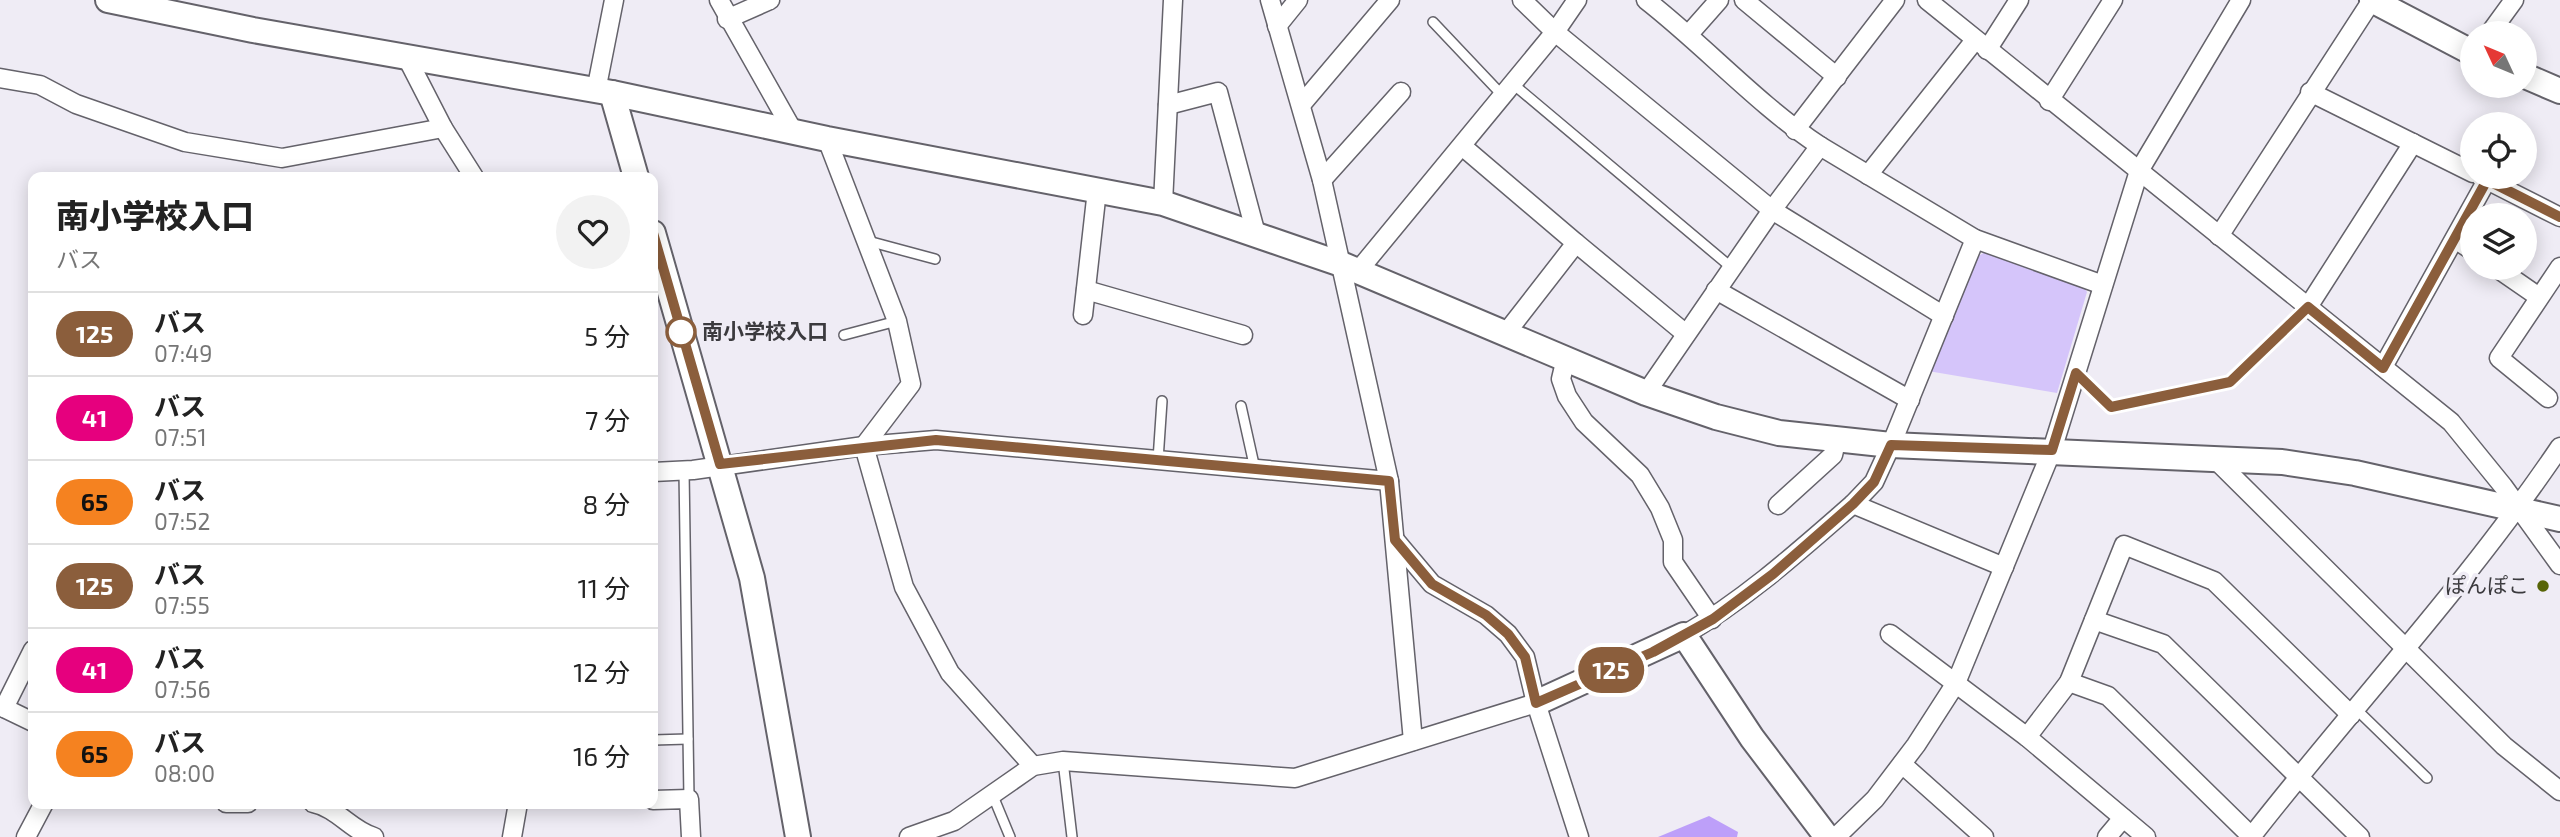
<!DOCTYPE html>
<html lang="ja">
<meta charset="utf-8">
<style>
:root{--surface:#fff;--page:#f2f2f2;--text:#222;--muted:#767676;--line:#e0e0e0}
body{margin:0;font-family:"Exo 2","Noto Sans JP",sans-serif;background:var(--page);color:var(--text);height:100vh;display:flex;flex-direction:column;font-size:26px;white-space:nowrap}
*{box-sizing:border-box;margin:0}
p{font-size:23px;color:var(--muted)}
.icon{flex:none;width:38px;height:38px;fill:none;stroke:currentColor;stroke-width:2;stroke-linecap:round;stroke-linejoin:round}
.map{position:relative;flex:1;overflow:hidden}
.drawer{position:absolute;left:28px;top:172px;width:630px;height:637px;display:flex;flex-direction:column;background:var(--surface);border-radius:14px;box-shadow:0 4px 18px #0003}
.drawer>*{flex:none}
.badge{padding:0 14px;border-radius:23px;font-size:24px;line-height:46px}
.needle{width:46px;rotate:314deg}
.controls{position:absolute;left:2460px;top:21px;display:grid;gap:14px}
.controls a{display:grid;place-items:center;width:77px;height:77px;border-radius:50%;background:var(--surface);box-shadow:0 4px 18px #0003;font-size:35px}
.map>.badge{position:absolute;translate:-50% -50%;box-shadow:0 0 0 4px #fff}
.round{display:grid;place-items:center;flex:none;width:74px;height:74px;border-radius:37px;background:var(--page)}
.headline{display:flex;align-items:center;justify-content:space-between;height:119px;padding:0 28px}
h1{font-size:33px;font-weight:800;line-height:52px}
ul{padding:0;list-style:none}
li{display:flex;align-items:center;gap:21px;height:84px;padding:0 28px;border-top:2px solid var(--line)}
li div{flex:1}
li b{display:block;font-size:26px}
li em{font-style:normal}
li .badge{min-width:77px;font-weight:700;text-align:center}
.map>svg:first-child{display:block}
.green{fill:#d5c5fa}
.forest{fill:#bd9ff9}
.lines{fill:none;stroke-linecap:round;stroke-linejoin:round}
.lane-casing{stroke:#64626a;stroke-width:12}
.street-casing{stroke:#64626a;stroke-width:21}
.secondary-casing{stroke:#64626a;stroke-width:28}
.lane{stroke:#fff;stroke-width:9}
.street{stroke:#fff;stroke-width:18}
.secondary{stroke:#fff;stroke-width:24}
.line-casing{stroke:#fff;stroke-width:16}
.line{stroke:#8b5e3c;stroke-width:10}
.stop-dot{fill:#fff;stroke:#8b5e3c;stroke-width:3.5}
.poi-dot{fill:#576407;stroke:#efecf5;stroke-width:2.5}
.labels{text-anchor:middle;stroke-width:7;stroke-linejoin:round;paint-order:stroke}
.stop-label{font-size:21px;font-weight:bold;fill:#3b3a3e;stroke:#efecf5;text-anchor:start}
.poi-label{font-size:21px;fill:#3b3a3e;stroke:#efecf5;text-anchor:end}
</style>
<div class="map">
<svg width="2560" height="837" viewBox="0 0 2560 837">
<rect width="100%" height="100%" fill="#efecf5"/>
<polygon class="green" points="1985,252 2081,283 2087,292 2057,393 1928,371 1977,257"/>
<polygon class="forest" points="1709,816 1738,832 1737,837 1658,837"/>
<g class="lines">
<g class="lane-casing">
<g id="lane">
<polyline points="1433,22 1503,96"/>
<polyline points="1513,84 1732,268"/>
<polyline points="868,241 935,259"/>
<polyline points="844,335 897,321"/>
<polyline points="2076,373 2111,407 2230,382 2308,307"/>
<polyline points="1241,406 1255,469"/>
<polyline points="1158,460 1162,401"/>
<polyline points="684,471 689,799"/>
<polyline points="2356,709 2427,778"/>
<polyline points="653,740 688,739"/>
<polyline points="1063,761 1072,837"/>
<polyline points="993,796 1010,837"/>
</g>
</g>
<g class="street-casing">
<g id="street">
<polyline points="719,0 793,131"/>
<polyline points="1270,0 1322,180 1389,481 1413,741"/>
<polyline points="1522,0 1555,32 1772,210 1944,316"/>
<path d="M1646,0C1705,46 1757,104 1820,146L1975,239L2103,285"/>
<polyline points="1744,0 1837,77"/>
<polyline points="1927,0 2451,422 2503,486 2560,565"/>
<polyline points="727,19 770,0"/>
<polyline points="1277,26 1298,0"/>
<polyline points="2490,33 2514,0"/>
<polyline points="1689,34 1719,0"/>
<polyline points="1987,50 2019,0"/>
<polyline points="406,56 443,128 474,177"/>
<polyline points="0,78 40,85 76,104 185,142 282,158 443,128"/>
<polyline points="596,91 614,0"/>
<polyline points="2310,92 2473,173"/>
<polyline points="2049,101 2113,0"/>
<polyline points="1168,105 1218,92 1256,234"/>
<polyline points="1301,105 1390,0"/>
<polyline points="1795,130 1895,0"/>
<polyline points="827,139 897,321 911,384 864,446 904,587 950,673 1033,766"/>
<polyline points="1462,146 1576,243 1506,333"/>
<polyline points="1868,175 1975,40"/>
<polyline points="2481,177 2560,217"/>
<polyline points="1322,180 1401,92"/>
<polyline points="1163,203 1173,0"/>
<polyline points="2219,236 2372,0"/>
<polyline points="1975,239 1891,445 1874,482 1853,504 2004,567"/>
<polyline points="2455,239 2473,251"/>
<polyline points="1576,243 1686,334"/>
<polyline points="2497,268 2539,297"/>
<polyline points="1358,271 1555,32 1577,0"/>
<polyline points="1086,290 1243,335"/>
<polyline points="1716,290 1910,400"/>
<polyline points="2308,307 2413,143"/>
<polyline points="1083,315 1097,190"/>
<polyline points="1566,358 1561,379 1567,396 1584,422 1640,475 1660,508 1673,540 1673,562 1712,619"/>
<polyline points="2383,367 2487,180"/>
<polyline points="1646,393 1772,210 1820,146"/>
<polyline points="2548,398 2499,358 2560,267"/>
<polyline points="2214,458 2504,746 2560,791"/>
<polyline points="653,472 693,470 864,446 936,440 1389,481"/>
<polyline points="1778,505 1833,455 1836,442"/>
<polyline points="1395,540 1432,584 1486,615 1508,634 1525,657 1536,703 1579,837"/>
<polyline points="2094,620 2163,644 2360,837"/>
<polyline points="1890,634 2027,737 2146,837"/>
<path d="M1684,635C1746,599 1799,551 1853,504"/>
<polyline points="2069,682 2108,696 2251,836"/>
<polyline points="0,706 33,722"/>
<polyline points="4,708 33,650"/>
<polyline points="2027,737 2069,682 2124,545 2214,581 2351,715"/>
<polyline points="1902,764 1984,837"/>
<polyline points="653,800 689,799 691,837"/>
<polyline points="226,803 248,803"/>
<path d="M313,803C338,808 350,830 374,837"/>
<polyline points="26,837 44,803"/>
<polyline points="512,837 518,803"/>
<polyline points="909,837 954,821 1033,766 1063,761 1295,778 1536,703"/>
<polyline points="1836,837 1875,799 1916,745 1956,683 2052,450 2139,171 2241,0"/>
<polyline points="2107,837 2123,818"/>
<path d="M2251,837C2354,705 2466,586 2560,447"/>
</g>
</g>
<g class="secondary-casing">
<g id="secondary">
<polyline points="108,0 253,30 612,93 827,139 1163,203 1341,264 1646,393 1716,417 1779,433 1891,445 2282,462 2355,473 2560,519"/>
<polyline points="2372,0 2473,53"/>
<polyline points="2525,76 2560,91"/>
<polyline points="612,93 636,177"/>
<polyline points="653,233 752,578 798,837"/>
<polyline points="1536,703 1684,635 1752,738 1827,837"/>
</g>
</g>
<use href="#lane" class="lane"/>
<use href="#street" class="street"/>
<use href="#secondary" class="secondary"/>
</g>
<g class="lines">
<g class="line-casing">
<polyline id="line" points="653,233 720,464 936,440 1389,481 1395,540 1432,584 1486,615 1508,634 1525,657 1536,703 1653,652 1713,619 1773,574 1853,504 1874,482 1891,445 2052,450 2076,373 2111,407 2230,382 2308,307 2383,368 2487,180 2560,217"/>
</g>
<use href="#line" class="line"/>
</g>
<circle class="stop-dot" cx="681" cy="332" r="14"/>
<circle class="poi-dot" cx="2543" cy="586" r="7"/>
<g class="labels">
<g class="stop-label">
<text x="702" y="339">南小学校入口</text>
</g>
<g class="poi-label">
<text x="2529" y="593">ぽんぽこ</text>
</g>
</g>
</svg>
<div class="controls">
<a><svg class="needle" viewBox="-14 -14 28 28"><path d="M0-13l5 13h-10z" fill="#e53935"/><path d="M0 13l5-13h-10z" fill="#767676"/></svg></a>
<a><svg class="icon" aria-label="locate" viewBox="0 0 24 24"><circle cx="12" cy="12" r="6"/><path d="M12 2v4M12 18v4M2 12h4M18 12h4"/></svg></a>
<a><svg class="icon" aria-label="layers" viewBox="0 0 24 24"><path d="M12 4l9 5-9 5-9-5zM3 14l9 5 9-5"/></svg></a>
</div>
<b class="badge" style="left:1611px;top:670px;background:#8b5e3c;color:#fff">125</b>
<section class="drawer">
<div class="headline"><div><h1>南小学校入口</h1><p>バス</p></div><a class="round"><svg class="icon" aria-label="heart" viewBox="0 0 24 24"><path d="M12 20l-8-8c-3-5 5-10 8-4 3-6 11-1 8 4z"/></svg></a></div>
<ul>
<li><span class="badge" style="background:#8b5e3c;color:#fff">125</span><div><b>バス</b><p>07:49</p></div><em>5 分</em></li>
<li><span class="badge" style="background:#e6007e;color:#fff">41</span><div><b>バス</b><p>07:51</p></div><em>7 分</em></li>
<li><span class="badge" style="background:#f58220;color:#111">65</span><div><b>バス</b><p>07:52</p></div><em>8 分</em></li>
<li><span class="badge" style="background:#8b5e3c;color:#fff">125</span><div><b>バス</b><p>07:55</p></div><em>11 分</em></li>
<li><span class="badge" style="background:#e6007e;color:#fff">41</span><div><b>バス</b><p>07:56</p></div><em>12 分</em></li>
<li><span class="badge" style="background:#f58220;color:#111">65</span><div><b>バス</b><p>08:00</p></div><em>16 分</em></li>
</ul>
</section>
</div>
